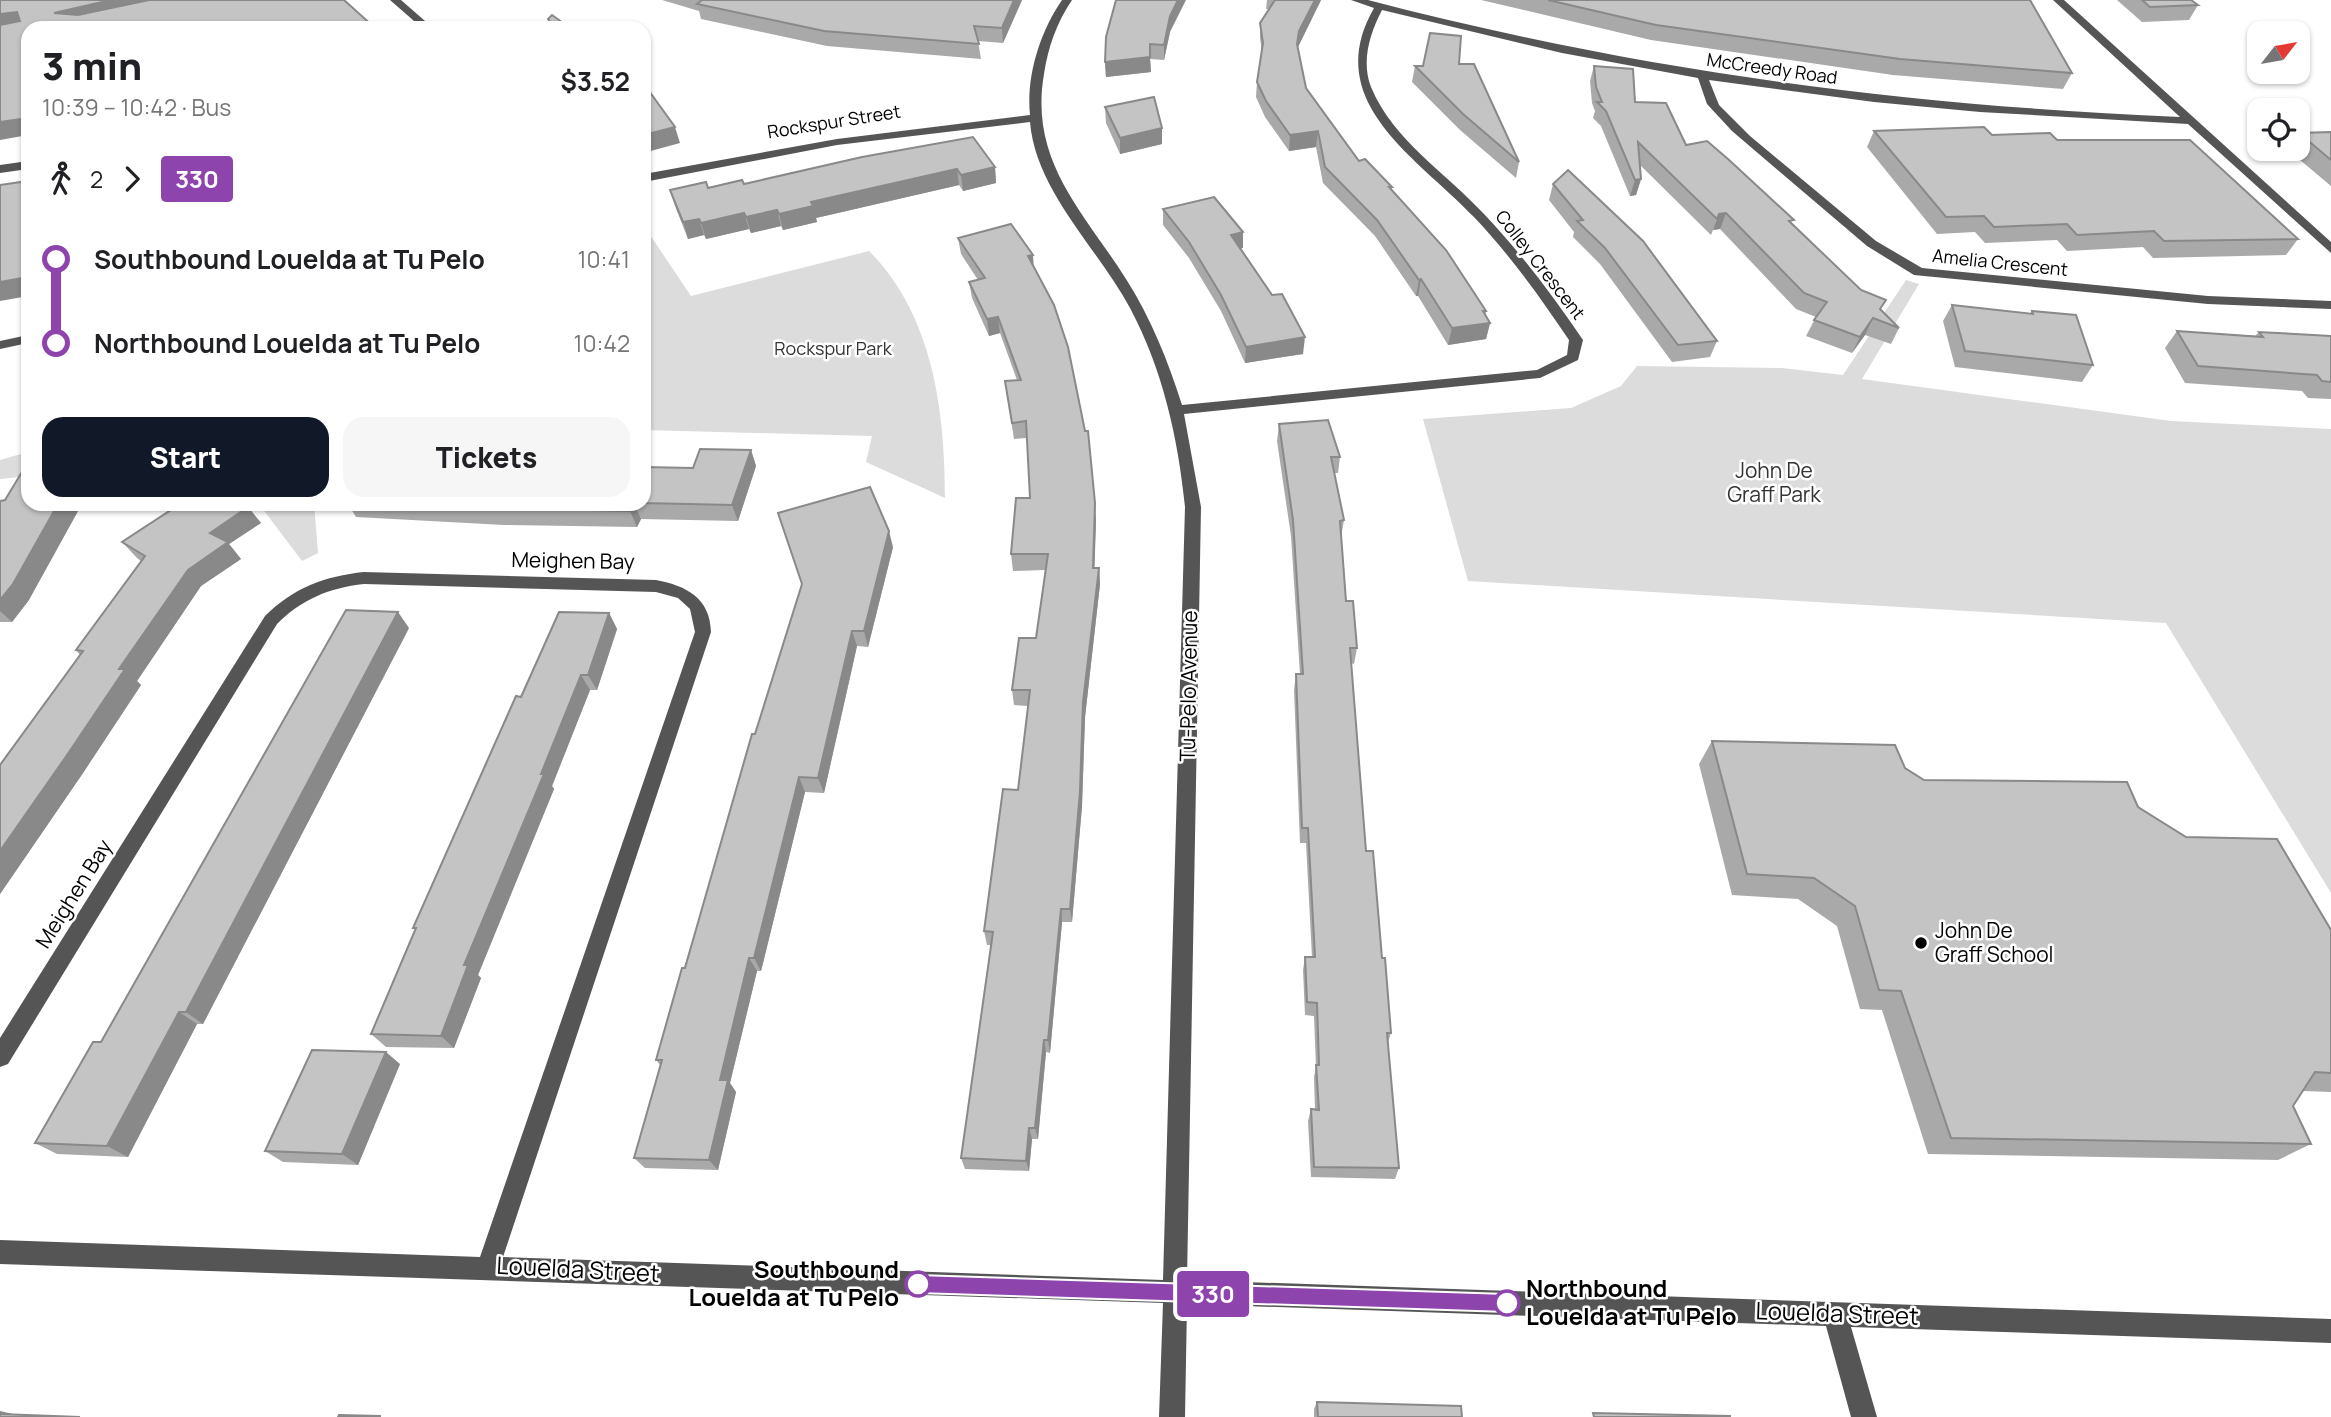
<!DOCTYPE html>
<meta charset="utf-8">
<style>
:root{--surface:#fff;--page:#f6f6f6;--text:#202124;--muted:#757577;--accent:#111827}
body{margin:0;font-family:Manrope,sans-serif;background:var(--page);color:var(--text);height:100vh;display:flex;flex-direction:column;font-size:26px;white-space:nowrap}
*{box-sizing:border-box;margin:0}
p{font-size:23px;color:var(--muted)}
.icon{flex:none;width:38px;height:38px;fill:none;stroke:currentColor;stroke-width:2;stroke-linecap:round;stroke-linejoin:round}
.map{position:relative;flex:1;overflow:hidden}
.drawer{position:absolute;left:21px;top:21px;width:630px;height:490px;display:flex;flex-direction:column;background:var(--surface);border-radius:21px;box-shadow:0 2px 5px #0004}
.drawer>*{flex:none}
.badge{padding:0 14px;border-radius:5px;font-size:24px;line-height:46px}
.needle{width:46px;rotate:59deg}
.tools{position:absolute;left:2247px;top:21px;display:grid;gap:14px}
.tools a{display:grid;place-items:center;width:63px;height:63px;border-radius:14px;background:var(--surface);box-shadow:0 2px 5px #0004;font-size:35px}
.map>.badge{position:absolute;translate:-50% -50%;box-shadow:0 0 0 4px #fff}
.legs{display:flex;align-items:center;gap:10px;height:77px;padding:0 21px;font-size:23px}
.legs p{margin-inline-start:auto}
.headline{display:flex;align-items:center;justify-content:space-between;height:119px;padding:0 21px}
h1{font-size:38px;font-weight:800;line-height:52px}
.primary-button{display:flex;gap:14px;margin-top:auto;padding:14px 21px}
.primary-button a{flex:1;height:80px;border-radius:21px;background:var(--accent);color:#fff;font-size:28px;font-weight:800;line-height:80px;text-align:center}
.primary-button a+a{background:var(--page);color:var(--text)}
ul{padding:0 21px;list-style:none}
li{display:flex;align-items:center;gap:24px;height:84px;font-size:26px}
li i{display:grid;place-items:center;width:10px;height:100%;margin:0 9px;background:currentColor}
li i::after{content:'';width:18px;height:18px;margin:-9px;border:5px solid;border-radius:50%;background:var(--surface)}
li p{margin-inline-start:auto}
li:first-child i{background:linear-gradient(#0000 50%,currentColor 0)}
li:last-child i{background:linear-gradient(currentColor 50%,#0000 0)}
.map>svg:first-child{display:block}
.green{fill:#dcdcdc}
.lines{fill:none;stroke-linecap:round;stroke-linejoin:round}
.minor{fill:#555;fill-rule:evenodd}
.wall{fill:#a9a9a9}
.shaded-wall{fill:#898989}
.building{fill:#c4c4c4;stroke:#898989;stroke-width:2}
.line-1{fill:#8e44ad;stroke:#fff;stroke-width:2}
.poi-dot{fill:#000;stroke:#fff;stroke-width:2.5}
.stop-1-dot{fill:#fff;stroke:#8e44ad;stroke-width:3.5}
.labels{text-anchor:middle;stroke-width:5;stroke-linejoin:round;paint-order:stroke}
.far-street-label{font-size:18px;fill:#000;stroke:#fff}
.far-park-label{font-size:18px;fill:#333;stroke:#fff}
.park-label{font-size:21px;fill:#333;stroke:#fff}
.street-label{font-size:21px;fill:#000;stroke:#fff}
.poi-label{font-size:21px;fill:#000;stroke:#fff;text-anchor:start}
.near-street-label{font-size:24px;fill:#000;stroke:#fff}
.near-stop-label{font-size:24px;font-weight:bold;fill:#000;stroke:#fff;text-anchor:end}
</style>
<div class="map">
<svg width="2331" height="1417" viewBox="0 0 2331 1417">
<rect width="100%" height="100%" fill="#fff"/>
<g class="green">
<path d="M644,226L691,296L869,251C933,315 945,411 945,498L866,462L872,436L644,430Z"/>
<polygon points="1906,280 1919,284 1862,379 2171,421 2331,429 2331,893 2166,623 1468,581 1423,419 1571,408 1621,386 1637,366 1782,368 1843,375"/>
<polygon points="28,452 28,476 0,479 0,460"/>
<polygon points="259,504 314,504 318,553 302,561"/>
</g>
<g class="lines">
<g class="minor">
<polygon points="390,0 401,0 433,28 422,28"/>
<path d="M1062,0H1072C1057,22 1048,47 1044,74C1029,161 1083,211 1126,279C1151,318 1168,361 1182,405L1537,370L1567,355L1569,340C1540,297 1510,255 1474,217C1417,157 1320,102 1374,8L1351,0H1368C1640,71 1899,105 2180,117L2053,0H2064L2331,242V253L2188,124L1980,112L1874,102L1709,80L1719,105L1750,136L1876,241L1922,268L2208,296L2331,301V309L2208,304L1914,275L1867,246L1732,131L1707,104L1698,78L1562,53L1382,10C1370,33 1361,61 1371,87C1393,140 1446,173 1484,214C1521,253 1553,296 1583,340L1578,360L1540,378L1184,414L1201,507L1187,1280L2331,1319V1343L1851,1327L1877,1417H1851L1826,1326L1187,1304L1185,1417H1159L1163,1303L0,1264V1240L480,1257L695,632L690,609L678,598L656,592L364,584C329,588 302,599 277,624L8,1064L0,1067V1038L265,616C293,588 325,576 364,572L656,580C687,586 710,598 711,632L503,1257L1163,1280L1185,507C1178,438 1163,370 1130,308C1098,248 1036,192 1030,122L837,145L644,182V174L837,139L1030,115C1026,76 1040,32 1062,0Z"/>
<polygon points="28,161 28,169 0,173 0,165"/>
<polygon points="28,335 28,343 0,349 0,341"/>
</g>
</g>
<g class="wall">
<polygon points="662,0 1022,0 1003,43 978,41 981,59 827,46 701,19 699,11"/>
<polygon points="1267,0 1321,0 1298,47 1306,88 1359,161 1392,187 1391,190 1485,315 1490,323 1486,339 1448,345 1418,296 1416,296 1375,236 1323,183 1316,147 1289,151 1265,117 1256,97 1257,82 1262,53 1260,38 1260,23 1269,9 1266,9"/>
<polygon points="1481,0 2030,0 2072,73 2063,89 1893,75 1651,40"/>
<polygon points="2117,0 2191,0 2198,5 2189,20 2142,22"/>
<polygon points="1170,32 1164,60 1150,59 1151,72 1106,77 1105,62"/>
<polygon points="1459,64 1519,162 1516,178 1460,130 1412,82 1415,66"/>
<polygon points="1594,66 1635,102 1686,145 1792,224 1899,328 1891,344 1865,335 1852,353 1806,336 1816,317 1796,309 1720,229 1713,230 1711,235 1640,165 1641,179 1636,195 1630,196 1601,126 1593,118 1595,111 1592,103 1590,81"/>
<polygon points="1105,107 1162,128 1162,144 1120,154 1106,123"/>
<polygon points="1874,131 1992,135 2057,140 2298,239 2286,255 2153,258 2143,247 2067,251 2057,240 1985,243 1975,232 1937,234 1867,147"/>
<polygon points="2331,132 2331,186 2287,149 2298,149 2299,133"/>
<polygon points="995,167 996,183 963,191 959,185 816,218 817,222 783,230 781,226 751,233 749,229 706,239 704,235 688,239 675,206 670,190 744,184"/>
<polygon points="1553,184 1717,341 1710,357 1672,362 1600,264 1573,237 1574,232 1549,200"/>
<polygon points="1163,209 1243,248 1241,248 1272,295 1303,354 1245,363 1221,311 1189,258 1163,225"/>
<polygon points="958,238 1034,268 1096,520 1094,568 1099,568 1100,584 1085,717 1082,806 1072,922 1062,922 1050,1053 1046,1052 1038,1139 1032,1139 1029,1171 965,1169 961,1158 991,945 987,945 984,931 1018,790 1028,706 1014,705 1012,690 1036,638 1045,570 1013,571 1011,554 1030,498 1027,438 1014,439 1005,381 1017,380 1000,333 989,336 972,298 969,282 978,280 961,254"/>
<polygon points="1952,305 2030,314 2032,311 2093,365 2082,382 1955,367 1943,321"/>
<polygon points="2177,331 2255,336 2259,332 2331,336 2331,399 2308,398 2302,391 2185,383 2165,348"/>
<polygon points="1279,424 1340,457 1338,473 1334,473 1344,520 1341,537 1346,601 1357,648 1354,664 1351,663 1366,851 1391,1033 1388,1042 1399,1168 1395,1179 1311,1177 1308,1121 1311,1109 1315,1110 1314,1077 1316,1067 1314,1016 1305,1015 1303,970 1305,957 1312,957 1306,843 1300,843 1294,690 1296,674 1300,674 1291,536 1277,441"/>
<polygon points="751,450 756,466 738,521 641,519 637,527 504,525 356,517 348,504 644,504 644,467 693,468"/>
<polygon points="0,501 29,600 12,622 0,622"/>
<polygon points="248,507 261,523 229,544 241,559 201,586 137,681 141,685 83,773 0,894 0,765 80,655 76,650 141,561 137,558 122,542"/>
<polygon points="893,547 868,647 857,646 824,793 805,792 761,971 757,971 730,1083 736,1092 718,1170 645,1168 634,1158 660,1065 656,1060 755,734"/>
<polygon points="609,613 617,629 597,690 590,690 552,786 554,789 478,975 481,978 454,1048 386,1047 371,1034 415,930 413,928"/>
<polygon points="409,628 203,1024 197,1024 128,1157 57,1154 35,1143 101,1042"/>
<polygon points="1712,741 1905,768 1924,780 2138,807 2331,930 2331,1092 2303,1091 2293,1106 2311,1144 2278,1160 1928,1154 1882,1010 1860,1009 1837,926 1798,899 1732,895 1699,764"/>
<polygon points="400,1064 358,1165 283,1162 265,1151"/>
<polygon points="1317,1402 1462,1417 1314,1417 1314,1409"/>
</g>
<g class="shaded-wall">
<polygon points="111,0 183,0 66,28 54,13"/>
<polygon points="1014,0 1022,0 1003,43 1002,28"/>
<polygon points="1178,0 1186,0 1170,32 1164,60 1164,45 1170,16"/>
<polygon points="1315,0 1321,0 1298,47 1296,60 1299,31"/>
<polygon points="17,12 28,27 0,31 0,14"/>
<polygon points="1150,57 1151,72 1106,77 1105,62"/>
<polygon points="28,118 28,135 0,140 0,122"/>
<polygon points="675,127 680,143 647,152 644,144 644,135"/>
<polygon points="1162,128 1162,144 1120,154 1120,138"/>
<polygon points="1318,131 1316,147 1289,151 1290,135"/>
<polygon points="995,167 996,183 963,191 961,175"/>
<polygon points="957,169 959,185 816,218 817,222 783,230 779,214 811,202"/>
<polygon points="1641,179 1636,195 1630,196 1635,180"/>
<polygon points="777,210 781,226 751,233 746,217"/>
<polygon points="744,213 749,229 706,239 701,223"/>
<polygon points="1726,213 1720,229 1713,230 1719,214"/>
<polygon points="699,219 704,235 688,239 683,222"/>
<polygon points="1243,232 1243,248 1231,251 1231,235"/>
<polygon points="1033,255 1034,271 1028,256"/>
<polygon points="28,277 28,296 0,301 0,282"/>
<polygon points="1421,279 1418,296 1416,296 1419,280"/>
<polygon points="1483,311 1486,311 1483,324 1490,323 1486,339 1448,345 1452,328"/>
<polygon points="998,317 1000,333 989,336 987,319"/>
<polygon points="1873,318 1865,335 1852,353 1860,337"/>
<polygon points="1305,337 1303,354 1245,363 1246,347"/>
<polygon points="751,450 756,466 738,521 732,505"/>
<polygon points="1095,503 1096,520 1094,584 1093,568"/>
<polygon points="58,504 82,504 29,600 12,622 0,611 0,600"/>
<polygon points="633,504 634,504 641,519 637,527 630,511"/>
<polygon points="248,507 261,523 229,544 241,559 201,586 137,681 141,685 83,773 0,894 0,851 119,669 210,533"/>
<polygon points="889,531 893,547 868,647 864,631"/>
<polygon points="1099,568 1100,584 1085,717 1082,806 1072,922 1070,909 1083,702"/>
<polygon points="398,612 409,628 203,1024 186,1012"/>
<polygon points="609,613 617,629 597,690 588,675"/>
<polygon points="852,631 857,646 824,793 818,778"/>
<polygon points="581,675 590,690 552,786 554,789 478,975 481,978 454,1048 441,1036 464,965"/>
<polygon points="799,777 805,792 761,971 754,958"/>
<polygon points="1061,909 1062,922 1050,1053 1048,1040"/>
<polygon points="749,958 757,971 730,1083 736,1092 718,1170 709,1160 720,1080"/>
<polygon points="179,1012 197,1024 128,1157 107,1146"/>
<polygon points="1044,1040 1046,1052 1038,1139 1035,1128"/>
<polygon points="386,1052 400,1064 358,1165 342,1154"/>
<polygon points="1029,1128 1032,1139 1029,1171 1026,1161"/>
<polygon points="0,1411 25,1417 0,1415"/>
</g>
<g class="building">
<polygon points="0,0 111,0 54,13 78,15 149,0 344,0 375,28 28,28 28,118 0,122 0,25 20,21 17,12 0,14"/>
<polygon points="702,0 1014,0 1002,28 974,26 979,44 824,31 697,4"/>
<polygon points="1116,0 1178,0 1170,16 1164,45 1150,44 1150,57 1105,62 1106,37"/>
<polygon points="1275,0 1315,0 1299,31 1297,44 1306,88 1359,161 1365,159 1392,187 1389,187 1446,250 1486,311 1483,311 1490,323 1452,328 1421,279 1419,280 1377,220 1325,167 1318,131 1290,135 1266,101 1257,82 1263,43 1260,23"/>
<polygon points="1548,0 2030,0 2072,73 1900,59 1656,25"/>
<polygon points="2142,0 2191,0 2198,5 2150,7"/>
<polygon points="552,15 570,28 550,28 554,27 548,19"/>
<polygon points="1430,33 1461,36 1459,64 1474,64 1519,162 1463,114 1415,66 1423,66"/>
<polygon points="1594,66 1633,69 1635,102 1666,103 1686,145 1707,141 1728,159 1794,220 1789,221 1861,290 1886,300 1880,309 1899,328 1873,318 1860,337 1814,320 1827,302 1804,293 1726,213 1719,214 1717,219 1638,142 1641,179 1635,180 1606,111 1597,102 1602,102 1596,87"/>
<polygon points="644,84 675,127 644,135"/>
<polygon points="1154,97 1162,128 1120,138 1105,107"/>
<polygon points="1984,127 1992,135 2050,133 2057,140 2190,140 2298,239 2164,241 2154,231 2077,235 2067,224 1994,227 1984,216 1946,217 1874,131"/>
<polygon points="2331,132 2331,160 2299,133"/>
<polygon points="973,137 995,167 961,175 957,169 811,202 813,206 779,214 777,210 746,217 744,213 701,223 699,219 683,222 670,190 706,182 708,188 742,180 744,184 862,157"/>
<polygon points="1568,170 1643,241 1717,341 1678,345 1605,248 1577,221 1583,220 1553,184"/>
<polygon points="28,181 28,277 0,282 0,185"/>
<polygon points="1214,197 1243,232 1231,235 1272,295 1282,294 1305,337 1246,347 1221,295 1189,242 1163,209"/>
<polygon points="1011,224 1033,255 1028,256 1054,305 1068,347 1085,431 1088,431 1095,503 1093,568 1099,568 1083,702 1080,791 1070,909 1061,909 1048,1040 1044,1040 1035,1128 1029,1128 1026,1161 961,1158 993,932 984,931 1003,789 1018,790 1030,690 1012,690 1019,638 1036,638 1048,554 1011,554 1016,498 1030,498 1026,421 1012,423 1005,381 1021,380 998,317 987,319 969,282 985,278 958,238"/>
<polygon points="1952,305 2033,314 2032,311 2076,315 2093,365 1965,351"/>
<polygon points="2177,331 2263,337 2259,332 2331,336 2331,382 2322,381 2317,375 2198,366"/>
<polygon points="1328,420 1340,457 1331,457 1344,520 1340,521 1346,601 1353,601 1357,648 1350,648 1366,851 1373,851 1382,958 1385,958 1391,1033 1387,1033 1399,1168 1314,1167 1311,1109 1319,1110 1316,1065 1319,1065 1317,1003 1307,1002 1305,957 1315,957 1308,828 1302,828 1296,674 1303,674 1293,520 1279,424"/>
<polygon points="700,449 751,450 732,505 644,503 644,467 693,468"/>
<polygon points="28,462 28,504 58,504 13,584 0,600 0,501 5,500"/>
<polygon points="870,487 889,531 864,631 852,631 818,778 799,777 754,958 749,958 720,1080 728,1080 709,1160 634,1158 662,1060 656,1060 682,968 685,968 752,734 755,734 802,584 778,513"/>
<polygon points="180,504 243,504 248,507 210,533 228,542 188,570 119,669 125,669 65,758 0,851 0,765 83,651 76,650 145,556 122,542"/>
<polygon points="410,504 633,504 630,511 495,508"/>
<polygon points="346,610 398,612 186,1012 179,1012 107,1146 35,1143 93,1042 101,1042"/>
<polygon points="559,612 609,613 588,675 581,675 541,774 544,774 464,965 468,965 441,1036 371,1034 416,928 413,928 516,696 521,697"/>
<polygon points="1712,741 1895,745 1905,768 1924,780 2127,782 2138,807 2186,837 2277,839 2331,930 2331,1073 2315,1072 2293,1106 2311,1144 1951,1138 1901,991 1879,990 1855,906 1814,878 1747,874"/>
<polygon points="312,1050 386,1052 342,1154 265,1151"/>
<polygon points="1317,1402 1461,1406 1462,1417 1318,1417"/>
<polygon points="1593,1413 1730,1416 1730,1417 1594,1417"/>
<polygon points="0,1414 80,1417 0,1417"/>
<polygon points="339,1415 381,1416 338,1417"/>
</g>
<polygon class="line-1" points="918,1275 1507,1294 1514,1296 1516,1303 1514,1310 1507,1312 918,1293 912,1291 909,1284 912,1278"/>
<circle class="poi-dot" cx="1921" cy="943" r="7"/>
<g class="stop-1-dot">
<circle cx="918" cy="1284" r="12"/>
<circle cx="1507" cy="1303" r="12"/>
</g>
<g class="labels">
<g class="far-street-label">
<text transform="translate(1772 69) rotate(8)" y="6">McCreedy Road</text>
<text transform="translate(834 122) rotate(-9)" y="6">Rockspur Street</text>
<text transform="translate(2000 263) rotate(6)" y="6">Amelia Crescent</text>
<text transform="translate(1540 265) rotate(52)" y="6">Colley Crescent</text>
</g>
<g class="far-park-label">
<text x="833" y="355">Rockspur Park</text>
</g>
<g class="park-label">
<text x="1774" y="478">John De<tspan x="1774" dy="24">Graff Park</tspan></text>
</g>
<g class="street-label">
<text transform="translate(573 561) rotate(1)" y="7">Meighen Bay</text>
<text transform="translate(1189 686) rotate(-89)" y="7">Tu-Pelo Avenue</text>
<text transform="translate(74 894) rotate(-58)" y="7">Meighen Bay</text>
</g>
<g class="poi-label">
<text x="1935" y="938">John De<tspan x="1935" dy="24">Graff School</tspan></text>
</g>
<g class="near-street-label">
<text transform="translate(578 1270) rotate(3)" y="8">Louelda Street</text>
<text transform="translate(1837 1314) rotate(2)" y="8">Louelda Street</text>
</g>
<g class="near-stop-label">
<text x="899" y="1278">Southbound<tspan x="899" dy="28">Louelda at Tu Pelo</tspan></text>
<text x="1526" y="1297" text-anchor="start">Northbound<tspan x="1526" dy="28">Louelda at Tu Pelo</tspan></text>
</g>
</g>
</svg>
<div class="tools">
<a><svg class="needle" viewBox="-14 -14 28 28"><path d="M0-13l5 13h-10z" fill="#e53935"/><path d="M0 13l5-13h-10z" fill="#757577"/></svg></a>
<a><svg class="icon" aria-label="locate" viewBox="0 0 24 24"><circle cx="12" cy="12" r="6"/><path d="M12 2v4M12 18v4M2 12h4M18 12h4"/></svg></a>
</div>
<b class="badge" style="left:1213px;top:1294px;background:#8e44ad;color:#fff">330</b>
<section class="drawer">
<div class="headline"><div><h1>3 min</h1><p>10:39 – 10:42 · Bus</p></div><b>$3.52</b></div>
<div class="legs"><svg class="icon" aria-label="walk" viewBox="0 0 24 24"><circle cx="13" cy="4" r="2"/><path d="M13 8l-2 6 4 7M11 14l-3 7M7 12l3-4h3l4 4"/></svg>2<svg class="icon" aria-label="forward" viewBox="0 0 24 24"><path d="M9 5l7 7-7 7"/></svg><b class="badge" style="background:#8e44ad;color:#fff">330</b></div>
<ul>
<li><i style="color:#8e44ad"></i><b>Southbound Louelda at Tu Pelo</b><p>10:41</p></li>
<li><i style="color:#8e44ad"></i><b>Northbound Louelda at Tu Pelo</b><p>10:42</p></li>
</ul>
<div class="primary-button"><a>Start</a><a>Tickets</a></div>
</section>
</div>
